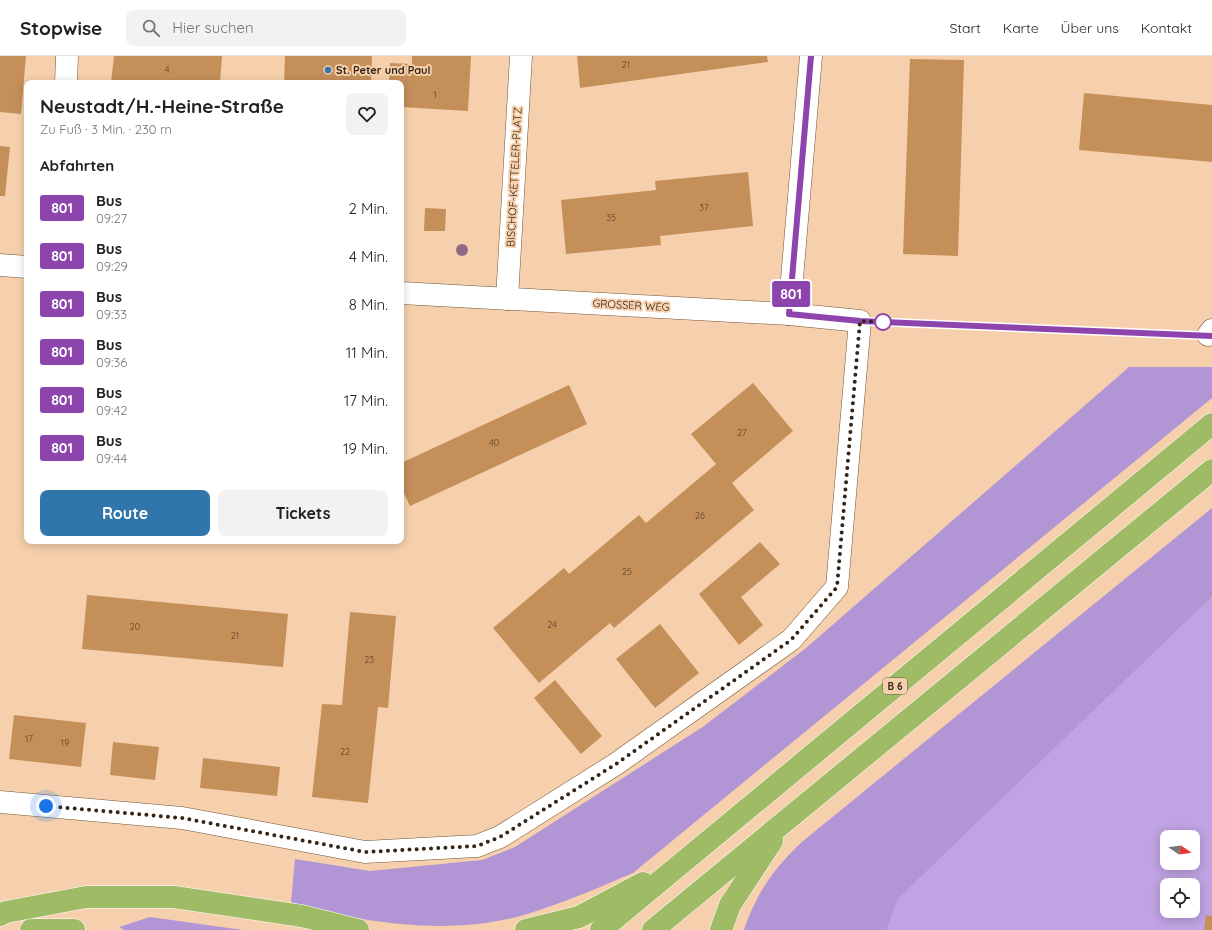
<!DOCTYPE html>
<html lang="de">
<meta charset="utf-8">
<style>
:root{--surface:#fff;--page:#f2f2f2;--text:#202124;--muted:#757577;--line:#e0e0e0;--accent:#3176ab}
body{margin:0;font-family:Quicksand,sans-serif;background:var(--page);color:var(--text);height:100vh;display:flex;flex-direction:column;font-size:15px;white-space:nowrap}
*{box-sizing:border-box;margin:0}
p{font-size:13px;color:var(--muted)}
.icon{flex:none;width:22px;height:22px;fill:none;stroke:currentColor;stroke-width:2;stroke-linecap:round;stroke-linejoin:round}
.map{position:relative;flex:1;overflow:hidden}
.side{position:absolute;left:24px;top:24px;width:380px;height:464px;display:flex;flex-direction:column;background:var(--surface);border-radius:8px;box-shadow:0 2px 10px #0003}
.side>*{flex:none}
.badge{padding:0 8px;border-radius:3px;font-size:14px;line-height:26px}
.needle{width:26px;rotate:103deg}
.buttons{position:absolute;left:1160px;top:774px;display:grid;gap:8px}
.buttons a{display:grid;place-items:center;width:40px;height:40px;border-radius:8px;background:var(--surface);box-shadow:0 2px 10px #0003;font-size:20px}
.you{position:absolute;width:20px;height:20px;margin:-10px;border:3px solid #fff;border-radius:50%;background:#1a73e8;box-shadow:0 0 0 6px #1a73e833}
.map>.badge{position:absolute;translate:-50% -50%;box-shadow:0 0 0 2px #fff}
h2{padding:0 16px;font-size:15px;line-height:36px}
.round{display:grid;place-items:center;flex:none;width:42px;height:42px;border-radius:8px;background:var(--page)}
.overview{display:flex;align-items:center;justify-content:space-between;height:68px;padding:0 16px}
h1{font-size:19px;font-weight:700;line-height:30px}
.primary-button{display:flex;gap:8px;margin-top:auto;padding:8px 16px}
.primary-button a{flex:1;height:46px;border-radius:8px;background:var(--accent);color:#fff;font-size:16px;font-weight:700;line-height:46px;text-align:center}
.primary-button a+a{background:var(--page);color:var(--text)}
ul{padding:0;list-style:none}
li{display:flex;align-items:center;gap:12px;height:48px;padding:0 16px}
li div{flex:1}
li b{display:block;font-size:15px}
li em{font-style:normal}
li .badge{min-width:44px;font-weight:700;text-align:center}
header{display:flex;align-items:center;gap:24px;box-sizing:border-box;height:56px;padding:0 20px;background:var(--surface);border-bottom:1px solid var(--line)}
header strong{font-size:19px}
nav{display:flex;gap:22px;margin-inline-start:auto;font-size:14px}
.search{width:280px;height:36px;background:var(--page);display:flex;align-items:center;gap:10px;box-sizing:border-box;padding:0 14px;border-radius:8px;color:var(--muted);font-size:15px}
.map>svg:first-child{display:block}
.green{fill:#bfa3e2;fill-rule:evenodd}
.forest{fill:#b295d5}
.building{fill:#c58f5a}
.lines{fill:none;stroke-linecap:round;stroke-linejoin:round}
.minor-casing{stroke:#745333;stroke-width:23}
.trunk-casing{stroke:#fff;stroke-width:23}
.minor{stroke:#fff;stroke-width:22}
.trunk{stroke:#a0bb66;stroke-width:22}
.tree{fill:#8f6881}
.line-casing{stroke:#fff;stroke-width:9}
.line{stroke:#8e44ad;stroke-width:6}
.walk{stroke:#342517;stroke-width:4;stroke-dasharray:0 7.2}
.poi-dot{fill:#3176ab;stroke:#f6d0ac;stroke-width:1.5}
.stop-dot{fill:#fff;stroke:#8e44ad;stroke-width:2}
.labels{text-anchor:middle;stroke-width:4;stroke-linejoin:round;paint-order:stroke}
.number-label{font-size:9px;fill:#584028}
.shield{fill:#f6d0ac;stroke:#6e5844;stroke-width:1}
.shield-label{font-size:10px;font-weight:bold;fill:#342517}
.poi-label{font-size:11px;font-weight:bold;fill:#342517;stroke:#f6d0ac;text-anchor:start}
.street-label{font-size:11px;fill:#342517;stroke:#f6d0ac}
</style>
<header>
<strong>Stopwise</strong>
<div class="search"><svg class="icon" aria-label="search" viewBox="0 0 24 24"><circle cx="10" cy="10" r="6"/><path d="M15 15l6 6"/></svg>Hier suchen</div>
<nav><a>Start</a><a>Karte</a><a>Über uns</a><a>Kontakt</a></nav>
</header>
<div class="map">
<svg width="1212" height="874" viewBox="0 0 1212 874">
<rect width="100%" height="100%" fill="#f6d0ac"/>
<path class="green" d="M1212,541V874H887L898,843ZM1167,781H1193V807H1167ZM1167,829H1193V855H1167Z"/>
<g class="forest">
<path d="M1129,311H1212V342L633,817C598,832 563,847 527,858C474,874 416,872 362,863C351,861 339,860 328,858C316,855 303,850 291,846L295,803L370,815L482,804L515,791L704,670L806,592Z"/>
<path d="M1212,452V541L898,843L887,874H744C757,836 774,812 803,785Z"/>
<polygon points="150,861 243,874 124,874 119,871"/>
</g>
<g class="building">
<polygon points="0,0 26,0 21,58 0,56"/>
<polygon points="114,0 222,0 220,27 111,27"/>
<polygon points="285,0 372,0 371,27 284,27"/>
<polygon points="412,0 471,0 468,55 401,51 401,27 389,27 390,7 412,8"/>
<polygon points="577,0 767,0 768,6 580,32"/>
<polygon points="910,3 964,4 958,200 903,198"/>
<polygon points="1084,37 1212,49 1212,106 1079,94"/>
<polygon points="0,90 10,91 5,140 0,140"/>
<polygon points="748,116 753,170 660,180 661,189 566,198 561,144 656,134 655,125"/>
<polygon points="425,152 446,153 445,175 424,175"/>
<polygon points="753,327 793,375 732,427 754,454 614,572 610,567 539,627 493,572 564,512 569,518 639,459 646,467 716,408 691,378"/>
<polygon points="569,329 587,368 410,450 401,431 401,407"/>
<polygon points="760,486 780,508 741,541 763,569 739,589 699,538"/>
<polygon points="87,539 288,558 283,611 82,593"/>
<polygon points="350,556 396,560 388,652 378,651 368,747 312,741 322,648 342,649"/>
<polygon points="660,568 699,617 655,652 616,603"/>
<polygon points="555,624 602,680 581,698 534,642"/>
<polygon points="14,659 86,667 81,711 9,703"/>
<polygon points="113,686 159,691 155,724 110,719"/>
<polygon points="203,702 280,711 277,740 200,732"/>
<polygon points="1206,859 1212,860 1212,874 1204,874"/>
</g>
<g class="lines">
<g class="minor-casing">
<g id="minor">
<polyline points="66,27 67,0"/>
<polyline points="0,209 27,211"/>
<polyline points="507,243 521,0"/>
<polyline points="789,258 811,0"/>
<polyline points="1208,279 1212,274"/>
<polyline points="0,746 182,762 365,796 477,790 500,781 616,708 791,584 837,531 860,265 789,258 401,237"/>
</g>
</g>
<g class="trunk-casing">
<g id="trunk">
<polyline points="0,859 6,856 86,841 174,841 302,860 358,874"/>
<polyline points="31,874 74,874"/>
<polyline points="526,874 579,861 643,827"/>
<polyline points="601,874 1212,368"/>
<polyline points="653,874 1212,414"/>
<polyline points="721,874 730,849 772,785"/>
</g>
</g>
<use href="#minor" class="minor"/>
<use href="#trunk" class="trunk"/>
</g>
<circle class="tree" cx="462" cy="194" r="6"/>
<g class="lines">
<g class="line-casing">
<polyline id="line" points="811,0 789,258 860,265 1212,280"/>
</g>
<use href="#line" class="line"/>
<polyline class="walk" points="46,750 182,762 365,796 477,790 500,781 616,708 791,584 837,531 860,265 883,266"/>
</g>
<circle class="poi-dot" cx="328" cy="14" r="4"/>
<circle class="stop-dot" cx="883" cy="266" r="8"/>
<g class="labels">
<g class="number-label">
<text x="626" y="12">21</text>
<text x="167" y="17">4</text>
<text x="435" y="42">1</text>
<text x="704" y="155">37</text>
<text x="611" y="165">35</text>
<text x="742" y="380">27</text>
<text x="494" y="390">40</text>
<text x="700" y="463">26</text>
<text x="627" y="519">25</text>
<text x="552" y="572">24</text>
<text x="135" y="574">20</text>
<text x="235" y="583">21</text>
<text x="369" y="607">23</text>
<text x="29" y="686">17</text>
<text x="65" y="690">19</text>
<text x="345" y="699">22</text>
</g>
<rect class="shield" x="883" y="622" width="24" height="16" rx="3"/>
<g class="shield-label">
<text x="895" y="634">B 6</text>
</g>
<g class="poi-label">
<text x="336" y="18">St. Peter und Paul</text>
</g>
<g class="street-label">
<text transform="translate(514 121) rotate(-87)" y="4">BISCHOF-KETTELER-PLATZ</text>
<text transform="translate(631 249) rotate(3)" y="4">GROSSER WEG</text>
</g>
</g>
</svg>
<div class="buttons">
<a><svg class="needle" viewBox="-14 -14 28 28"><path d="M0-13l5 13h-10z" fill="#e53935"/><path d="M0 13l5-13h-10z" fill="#757577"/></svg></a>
<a><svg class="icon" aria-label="locate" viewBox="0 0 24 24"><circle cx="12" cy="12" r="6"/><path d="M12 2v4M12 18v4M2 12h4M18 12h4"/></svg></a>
</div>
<div class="you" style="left:46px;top:750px"></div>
<b class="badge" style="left:791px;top:238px;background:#8e44ad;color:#fff">801</b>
<section class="side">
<div class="overview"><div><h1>Neustadt/H.-Heine-Straße</h1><p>Zu Fuß · 3 Min. · 230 m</p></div><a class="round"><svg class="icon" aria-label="heart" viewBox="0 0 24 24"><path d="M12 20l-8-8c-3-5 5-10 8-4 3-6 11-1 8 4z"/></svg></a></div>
<h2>Abfahrten</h2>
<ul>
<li><span class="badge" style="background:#8e44ad;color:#fff">801</span><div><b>Bus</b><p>09:27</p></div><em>2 Min.</em></li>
<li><span class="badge" style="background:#8e44ad;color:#fff">801</span><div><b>Bus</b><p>09:29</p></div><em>4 Min.</em></li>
<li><span class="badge" style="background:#8e44ad;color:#fff">801</span><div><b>Bus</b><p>09:33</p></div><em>8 Min.</em></li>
<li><span class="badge" style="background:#8e44ad;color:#fff">801</span><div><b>Bus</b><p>09:36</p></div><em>11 Min.</em></li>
<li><span class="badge" style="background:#8e44ad;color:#fff">801</span><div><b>Bus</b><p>09:42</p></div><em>17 Min.</em></li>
<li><span class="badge" style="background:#8e44ad;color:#fff">801</span><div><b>Bus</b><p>09:44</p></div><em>19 Min.</em></li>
</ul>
<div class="primary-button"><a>Route</a><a>Tickets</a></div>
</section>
</div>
